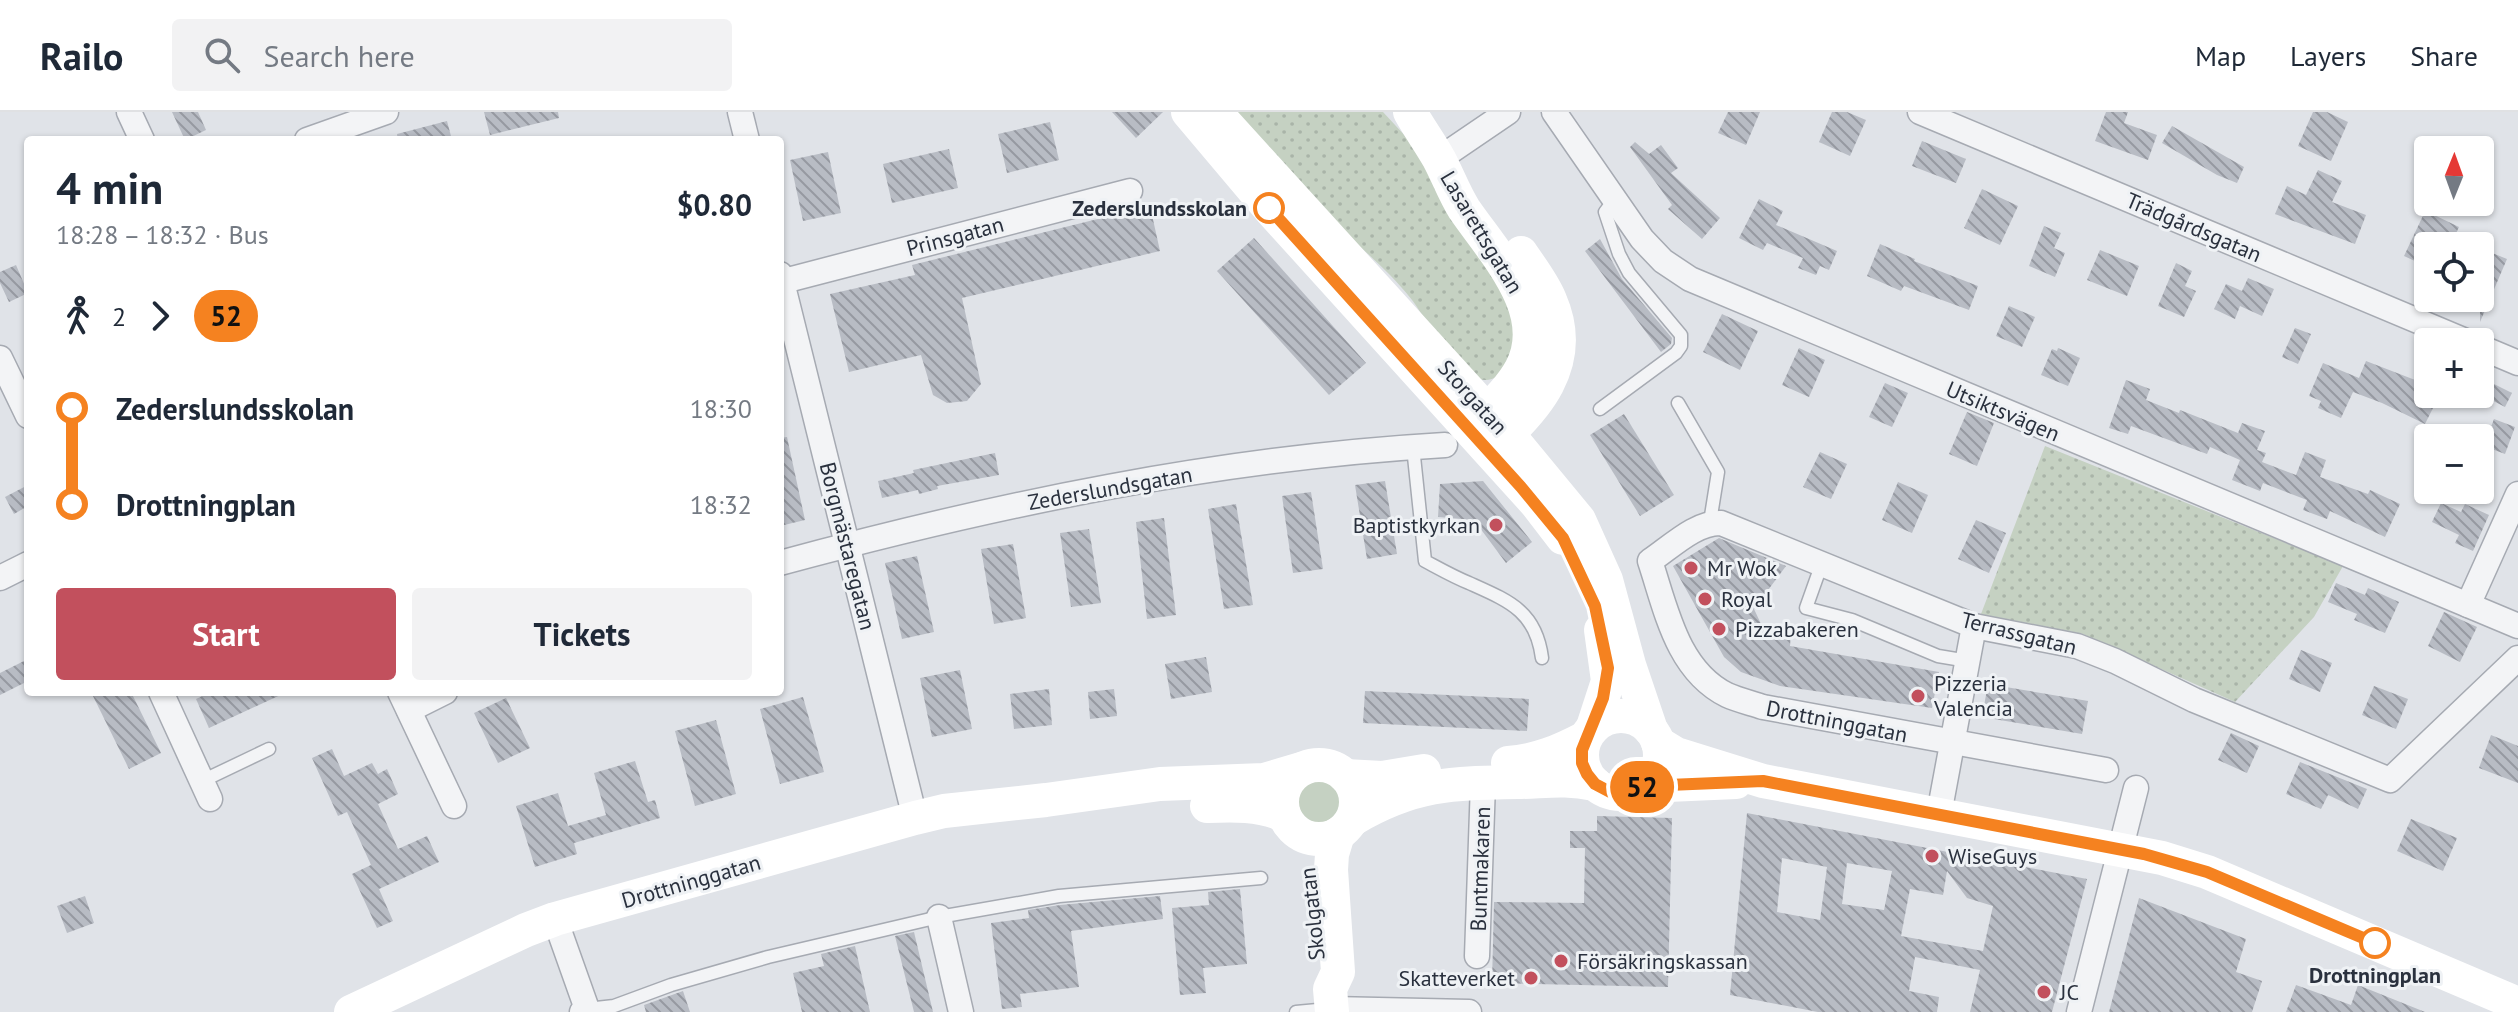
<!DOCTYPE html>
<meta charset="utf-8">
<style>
:root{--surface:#fff;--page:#f2f2f3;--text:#1f2937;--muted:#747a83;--line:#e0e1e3;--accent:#c2505d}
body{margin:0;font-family:"PT Sans",sans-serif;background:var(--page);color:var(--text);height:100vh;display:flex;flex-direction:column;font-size:30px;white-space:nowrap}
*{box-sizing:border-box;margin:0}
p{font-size:26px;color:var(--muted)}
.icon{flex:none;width:44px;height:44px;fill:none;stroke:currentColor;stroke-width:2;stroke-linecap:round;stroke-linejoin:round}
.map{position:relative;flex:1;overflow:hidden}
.details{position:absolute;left:24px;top:24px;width:760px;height:560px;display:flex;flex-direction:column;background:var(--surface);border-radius:8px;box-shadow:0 2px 6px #0004}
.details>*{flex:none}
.badge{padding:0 16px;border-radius:26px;font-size:28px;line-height:52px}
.needle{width:52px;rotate:1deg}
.buttons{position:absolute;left:2414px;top:24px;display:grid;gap:16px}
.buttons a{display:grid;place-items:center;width:80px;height:80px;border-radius:8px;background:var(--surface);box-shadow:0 2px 6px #0004;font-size:40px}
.map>.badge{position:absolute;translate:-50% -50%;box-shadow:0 0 0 4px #fff}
.legs{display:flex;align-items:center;gap:12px;height:88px;padding:0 32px;font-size:26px}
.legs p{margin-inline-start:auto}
.overview{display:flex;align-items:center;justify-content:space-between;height:136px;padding:0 32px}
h1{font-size:44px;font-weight:600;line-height:60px}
.action{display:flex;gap:16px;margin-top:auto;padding:16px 32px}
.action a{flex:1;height:92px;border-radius:8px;background:var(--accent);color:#fff;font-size:32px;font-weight:600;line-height:92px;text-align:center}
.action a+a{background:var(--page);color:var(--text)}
ul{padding:0 32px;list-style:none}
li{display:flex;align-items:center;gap:28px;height:96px;font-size:30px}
li i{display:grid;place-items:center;width:12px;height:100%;margin:0 10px;background:currentColor}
li i::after{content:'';width:20px;height:20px;margin:-10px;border:6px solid;border-radius:50%;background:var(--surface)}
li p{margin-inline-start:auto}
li:first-child i{background:linear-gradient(#0000 50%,currentColor 0)}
li:last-child i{background:linear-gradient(currentColor 50%,#0000 0)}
header{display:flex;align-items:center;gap:48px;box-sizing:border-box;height:112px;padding:0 40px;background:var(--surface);border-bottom:2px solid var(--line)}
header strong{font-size:38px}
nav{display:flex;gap:44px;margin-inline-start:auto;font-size:28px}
.search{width:560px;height:72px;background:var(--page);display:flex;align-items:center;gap:20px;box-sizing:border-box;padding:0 28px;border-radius:8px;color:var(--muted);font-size:30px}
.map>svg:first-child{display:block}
.green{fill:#c5d1c2}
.park{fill:url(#park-dots)}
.building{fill:url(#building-back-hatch);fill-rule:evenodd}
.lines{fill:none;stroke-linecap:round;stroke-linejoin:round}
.lane-casing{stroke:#a6aab2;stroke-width:15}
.street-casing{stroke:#a6aab2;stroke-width:27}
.lane{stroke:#f3f4f6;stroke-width:12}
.street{stroke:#f3f4f6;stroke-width:24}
.secondary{stroke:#fff;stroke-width:34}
.line-1-casing{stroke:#fff;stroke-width:18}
.line-1{stroke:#f58220;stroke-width:12}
.stop-1-dot{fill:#fff;stroke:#f58220;stroke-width:4}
.poi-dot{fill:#c2505d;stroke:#eff2f5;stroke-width:3}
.labels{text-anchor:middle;stroke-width:6;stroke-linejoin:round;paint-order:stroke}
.stop-label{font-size:22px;font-weight:bold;fill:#2a313e;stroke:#eff2f5;text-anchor:end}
.street-label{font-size:22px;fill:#2a313e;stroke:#eff2f5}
.poi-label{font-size:22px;fill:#2a313e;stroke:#eff2f5;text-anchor:start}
</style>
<header>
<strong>Railo</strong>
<div class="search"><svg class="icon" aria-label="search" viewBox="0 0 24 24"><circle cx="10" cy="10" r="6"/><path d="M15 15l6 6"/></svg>Search here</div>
<nav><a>Map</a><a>Layers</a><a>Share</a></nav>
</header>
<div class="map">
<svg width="2518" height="900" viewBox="0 0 2518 900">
<defs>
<pattern id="park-dots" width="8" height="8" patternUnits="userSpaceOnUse" patternTransform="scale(2)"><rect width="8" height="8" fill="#c5d1c2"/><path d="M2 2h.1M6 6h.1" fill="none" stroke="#a9b4a8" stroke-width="1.8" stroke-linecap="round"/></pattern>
<pattern id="building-back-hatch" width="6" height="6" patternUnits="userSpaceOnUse" patternTransform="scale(2)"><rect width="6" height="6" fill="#b8bcc4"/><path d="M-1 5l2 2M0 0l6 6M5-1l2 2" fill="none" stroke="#9699a1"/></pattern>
</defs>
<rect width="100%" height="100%" fill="#e0e3e8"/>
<circle class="green" cx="1318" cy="690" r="22"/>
<g class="park">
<path d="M1230,0H1383L1408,27L1516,197V242C1509,251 1499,269 1485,268C1457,266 1428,209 1412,188C1390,160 1365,140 1339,115C1301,78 1266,38 1230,0Z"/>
<polygon points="2045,334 2343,454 2314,505 2235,590 2083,522 1981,502"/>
</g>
<g class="building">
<polygon points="172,0 198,0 206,18 185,28"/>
<polygon points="484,0 558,0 559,6 490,23"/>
<polygon points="1112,0 1163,0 1136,26"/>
<polygon points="1728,0 1760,0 1746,33 1718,21"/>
<polygon points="1832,0 1847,0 1866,8 1850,44 1819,30"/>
<polygon points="2106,0 2128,0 2124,11 2157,23 2148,48 2095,29"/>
<polygon points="2313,0 2327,0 2348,10 2331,49 2298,34"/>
<polygon points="447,9 452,28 398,28 397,22"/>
<polygon points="1050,10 1059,48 1007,61 998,22"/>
<polygon points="2172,14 2244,55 2237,71 2217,63 2162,31"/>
<polygon points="1922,29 1966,47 1956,71 1912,54"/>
<polygon points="1635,30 1649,42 1661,33 1678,56 1671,61 1720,106 1702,127 1668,97 1672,93 1630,35"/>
<polygon points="949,37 958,76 892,91 883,52"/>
<polygon points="828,40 841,101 803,109 790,48"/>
<polygon points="2318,58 2342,69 2332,90 2366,103 2355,132 2275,102 2287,74 2306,83"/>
<polygon points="1982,77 2018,94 2000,133 1964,116"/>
<polygon points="1759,87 1783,99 1776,113 1837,139 1829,158 1820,154 1816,163 1798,156 1803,146 1767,131 1763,138 1739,126"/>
<polygon points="2428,93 2428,100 2459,115 2450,134 2428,134 2428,155 2404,144"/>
<polygon points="1150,94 1160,139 962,186 981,272 967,289 947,291 933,283 921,243 849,260 830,182 915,163 912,153"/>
<polygon points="2044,114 2061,121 2054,136 2065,141 2055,165 2029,154"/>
<polygon points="1254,126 1366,251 1329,283 1217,159"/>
<polygon points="1600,127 1622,167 1672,226 1671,232 1661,240 1585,139"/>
<polygon points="1880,132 1915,147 1914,149 1978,174 1969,198 1904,174 1901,179 1867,164"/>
<polygon points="2480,136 2507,147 2480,210"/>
<polygon points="2100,138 2139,154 2127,184 2087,168"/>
<polygon points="2176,151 2192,159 2185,174 2196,179 2184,205 2158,194"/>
<polygon points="16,153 28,181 9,190 0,171 0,160"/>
<polygon points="2248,166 2274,177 2262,204 2240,194 2235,207 2214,197 2226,172 2242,179"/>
<polygon points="2009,194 2035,205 2022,235 1996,224"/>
<polygon points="1722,202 1758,219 1740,258 1703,240"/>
<polygon points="2295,216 2311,222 2298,252 2282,245"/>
<polygon points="1799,236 1825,248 1809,285 1782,273"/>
<polygon points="2058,236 2080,246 2068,274 2041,263 2052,237 2057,239"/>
<polygon points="2366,249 2428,273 2428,282 2440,282 2425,312 2382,291 2353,280 2341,306 2318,296 2321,289 2309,284 2323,251 2359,266"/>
<polygon points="2126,268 2150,277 2146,288 2179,301 2180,298 2238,321 2242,311 2265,319 2257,338 2266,341 2262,350 2296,363 2305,340 2326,348 2320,365 2368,382 2370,378 2400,392 2385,425 2330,399 2327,407 2303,398 2307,388 2263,371 2260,379 2232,368 2240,348 2210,335 2207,342 2131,314 2128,322 2109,316"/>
<polygon points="2486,268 2512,281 2505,295 2480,282"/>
<polygon points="1885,271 1908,281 1892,315 1869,305"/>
<polygon points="1967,300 1994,311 1977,354 1949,342"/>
<polygon points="1624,302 1674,383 1640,404 1590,323"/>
<polygon points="2494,307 2515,315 2505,342 2484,334"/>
<polygon points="787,325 805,408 780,414 780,326"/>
<polygon points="1820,340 1847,352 1831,387 1803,375"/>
<polygon points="995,341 999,363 937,374 938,377 919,382 918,378 882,386 878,369 914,361 913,358"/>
<polygon points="1385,369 1397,442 1367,447 1355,373"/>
<polygon points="1483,369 1532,430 1506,451 1474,408 1438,405 1440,372"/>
<polygon points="1898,370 1928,383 1912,421 1882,408"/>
<polygon points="28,373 28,394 14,402 5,385"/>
<polygon points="1311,380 1323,457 1293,461 1282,384"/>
<polygon points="2441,391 2461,400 2465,392 2489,403 2473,439 2455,431 2459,423 2432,410"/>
<polygon points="1236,392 1253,493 1224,497 1208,397"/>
<polygon points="1164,406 1176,503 1147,507 1136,410"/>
<polygon points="1976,408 2006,421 1989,461 1958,447"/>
<polygon points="1089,417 1101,491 1071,495 1060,421"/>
<polygon points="1719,426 1786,454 1754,497 1761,512 1791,520 1790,534 1939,560 1932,596 1780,574 1741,560 1724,545 1673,454"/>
<polygon points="1013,432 1026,506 994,512 981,437"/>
<polygon points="917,444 934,520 902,527 885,451"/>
<polygon points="2336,471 2365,483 2368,476 2399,490 2385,521 2354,508 2357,502 2328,490"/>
<polygon points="2444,500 2477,515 2460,550 2428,534"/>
<polygon points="2301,538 2332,551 2320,580 2289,567"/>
<polygon points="1206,545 1212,580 1171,587 1165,552"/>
<polygon points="28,547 28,569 0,583 0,561"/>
<polygon points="960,558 972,617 932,625 920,566"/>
<polygon points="1988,572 2088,589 2082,622 1982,605"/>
<polygon points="2374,574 2408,587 2396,617 2362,603"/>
<polygon points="1049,577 1052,613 1014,617 1010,582"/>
<polygon points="1114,577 1117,604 1090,607 1088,580"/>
<polygon points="1365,579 1529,587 1527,619 1363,611"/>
<polygon points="91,580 131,580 161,641 129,657"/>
<polygon points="211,580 287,580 209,616 196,587"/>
<polygon points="803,585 824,660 780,672 760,597"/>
<polygon points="506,586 530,636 498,651 474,601"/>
<polygon points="716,608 736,682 695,694 675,619"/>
<polygon points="2231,621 2259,634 2247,661 2218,648"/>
<polygon points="2491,623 2518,634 2518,671 2479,656"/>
<polygon points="332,637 344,664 372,651 378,662 387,657 398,682 378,692 398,737 427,724 439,750 379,777 393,809 377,816 352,762 371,753 347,700 338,704 312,646"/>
<polygon points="635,649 648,690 655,688 660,706 574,731 577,742 535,755 516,694 558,681 568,714 606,703 594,661"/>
<polygon points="2300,650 2367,677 2358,697 2328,683 2321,697 2286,682"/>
<path d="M1747,701L2087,767L2052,900H1970L1980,858L1915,845L1909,879L1939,885L1937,900H1818L1730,883ZM1782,746L1827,755L1820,808L1777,800ZM1847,751L1892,759L1884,798L1842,792ZM1947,759L1967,786L1993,794L1983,839L1901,824L1910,777L1943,783Z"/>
<polygon points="1597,704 1672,706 1668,875 1492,871 1494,790 1584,791 1585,736 1570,736 1570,719 1597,719"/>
<polygon points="2411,707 2457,726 2443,759 2397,739"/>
<polygon points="1240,777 1247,852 1203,856 1206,881 1180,883 1172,796 1209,793 1208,780"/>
<polygon points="85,784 94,811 67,821 57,794"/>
<polygon points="1160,784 1163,807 1071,819 1079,875 1020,882 1022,895 1002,897 991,811 1029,806 1028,798 1060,793"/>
<polygon points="2139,786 2246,827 2236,860 2262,869 2252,900 2109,900"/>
<polygon points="914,820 933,900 914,900 895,824"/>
<polygon points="855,834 870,900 802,900 793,861 824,854 821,842"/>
<polygon points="2296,873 2351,893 2358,873 2425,900 2286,900"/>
<polygon points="683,879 690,900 646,900 644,893"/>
</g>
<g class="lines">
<g class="lane-casing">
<g id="lane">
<polyline points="1678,291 1718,360 1710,410"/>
<polyline points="1600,297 1676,241 1681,234 1681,223 1629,161 1619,142 1605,100 1615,87"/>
<path d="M1413,335L1425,449C1440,457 1454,465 1469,471C1509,489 1536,499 1542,546"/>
<polyline points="1822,451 1806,496 1852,508 1938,544 1968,549"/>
<polyline points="202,669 269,637"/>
<polyline points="587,897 614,894 671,873 768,845 939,805 1059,784 1261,766"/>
<polyline points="1296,900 1328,897"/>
</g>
</g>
<g class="street-casing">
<g id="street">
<polyline points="129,0 142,28"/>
<polyline points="740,0 747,28"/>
<polyline points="1554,0 1642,127 1663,149 1690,167 2518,514"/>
<polyline points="1920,0 2468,230"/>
<polyline points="307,28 386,0"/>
<polyline points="1439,47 1508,0"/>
<polyline points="780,162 915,706"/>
<polyline points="780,170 1130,79"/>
<polyline points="2480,235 2518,251"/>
<polyline points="0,246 28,304"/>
<path d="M780,451C998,392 1219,346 1445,333"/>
<polyline points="0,466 28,452"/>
<polyline points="2468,493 2518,382"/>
<polyline points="161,580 210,687"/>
<polyline points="400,580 454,694"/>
<polyline points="409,598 445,580"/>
<path d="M2106,658L1763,595C1751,591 1738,588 1727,583C1677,558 1666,497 1650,449C1671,435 1696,410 1721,411L1974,514L2077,534L2115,549L2194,588L2390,668L2518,546"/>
<polyline points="1939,702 1974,514"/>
<polyline points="939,805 961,900"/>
<polyline points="555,807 587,897 582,900"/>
<polyline points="1477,844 1483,671"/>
<polyline points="1332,897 1469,900"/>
<polyline points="2079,900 2136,676"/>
</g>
</g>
<use href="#lane" class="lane"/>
<use href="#street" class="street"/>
<g class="secondary">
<polyline points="1188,0 1269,96 1536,391 1563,426"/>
<polyline points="1215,0 1508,322 1579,408 1606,468 1629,553 1651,618"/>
<path d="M1410,0C1419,16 1430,31 1439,47C1448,64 1454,81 1464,97C1494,141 1552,200 1521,257C1509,279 1489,296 1472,313"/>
<path d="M1490,338C1535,299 1578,252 1550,188C1543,171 1531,156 1521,141"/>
<circle cx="1621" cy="643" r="39"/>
<polyline points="1593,615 1608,569 1601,518"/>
<polyline points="1658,631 1676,642 1763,669 2162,746 2207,760 2518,892"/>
<path d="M1508,651C1537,649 1560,639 1585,626"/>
<circle cx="1319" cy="690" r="37"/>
<polyline points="1345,664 1382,666 1424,659"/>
<polyline points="1645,674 1736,670"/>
<path d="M1207,694C1234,693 1258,692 1284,703"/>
<path d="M1353,707C1414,671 1452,671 1521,670C1550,669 1565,666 1595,672"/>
<polyline points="351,900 526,818 555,807 915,706 944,699 1046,688 1160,672 1264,668 1301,657"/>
<polyline points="1332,900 1330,877 1338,860 1331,758 1332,742 1338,722"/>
</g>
</g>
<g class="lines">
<g class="line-1-casing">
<polyline id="line-1" points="1269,96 1521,375 1563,426 1595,494 1608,556 1603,586 1582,638 1582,651 1587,662 1595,672 1614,682 1625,682 1645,674 1763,669 2144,742 2207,760 2375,831"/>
</g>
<use href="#line-1" class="line-1"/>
</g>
<g class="stop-1-dot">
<circle cx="1269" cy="96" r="14"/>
<circle cx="2375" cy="831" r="14"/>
</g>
<g class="poi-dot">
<circle cx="1496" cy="413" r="8"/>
<circle cx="1691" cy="456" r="8"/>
<circle cx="1705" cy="487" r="8"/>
<circle cx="1719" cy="517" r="8"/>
<circle cx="1918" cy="584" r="8"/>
<circle cx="1932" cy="744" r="8"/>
<circle cx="1561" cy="849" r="8"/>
<circle cx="1531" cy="866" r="8"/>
<circle cx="2044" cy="880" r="8"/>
</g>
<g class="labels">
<g class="stop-label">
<text x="1247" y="104">Zederslundsskolan</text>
<text x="2375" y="871" text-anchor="middle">Drottningplan</text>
</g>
<g class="street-label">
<text transform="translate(2194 115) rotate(23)" y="8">Trädgårdsgatan</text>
<text transform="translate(1482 120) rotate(59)" y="8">Lasarettsgatan</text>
<text transform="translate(955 124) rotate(-15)" y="8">Prinsgatan</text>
<text transform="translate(1473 285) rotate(48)" y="8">Storgatan</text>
<text transform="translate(2003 299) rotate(23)" y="8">Utsiktsvägen</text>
<text transform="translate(1110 376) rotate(-10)" y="8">Zederslundsgatan</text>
<text transform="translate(848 434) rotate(76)" y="8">Borgmästaregatan</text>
<text transform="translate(2019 521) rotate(14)" y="8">Terrassgatan</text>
<text transform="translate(1837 609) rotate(11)" y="8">Drottninggatan</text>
<text transform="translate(1480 757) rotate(-88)" y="8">Buntmakaren</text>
<text transform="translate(691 769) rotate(-16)" y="8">Drottninggatan</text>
<text transform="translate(1312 802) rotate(-96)" y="8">Skolgatan</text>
</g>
<g class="poi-label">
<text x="1480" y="421" text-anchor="end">Baptistkyrkan</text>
<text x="1707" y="464">Mr Wok</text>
<text x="1721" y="495">Royal</text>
<text x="1735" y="525">Pizzabakeren</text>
<text x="1934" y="579">Pizzeria<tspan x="1934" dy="25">Valencia</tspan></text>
<text x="1948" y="752">WiseGuys</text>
<text x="1577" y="857">Försäkringskassan</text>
<text x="1515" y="874" text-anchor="end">Skatteverket</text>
<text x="2060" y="888">JC</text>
</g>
</g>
</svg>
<div class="buttons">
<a><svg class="needle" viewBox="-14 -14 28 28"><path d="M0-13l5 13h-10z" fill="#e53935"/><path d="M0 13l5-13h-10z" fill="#747a83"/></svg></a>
<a><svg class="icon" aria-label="locate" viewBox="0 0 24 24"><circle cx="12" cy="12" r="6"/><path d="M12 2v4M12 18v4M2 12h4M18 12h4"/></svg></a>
<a>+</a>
<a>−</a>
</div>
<b class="badge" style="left:1642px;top:675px;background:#f58220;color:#111">52</b>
<section class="details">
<div class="overview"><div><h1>4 min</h1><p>18:28 – 18:32 · Bus</p></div><b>$0.80</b></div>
<div class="legs"><svg class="icon" aria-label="walk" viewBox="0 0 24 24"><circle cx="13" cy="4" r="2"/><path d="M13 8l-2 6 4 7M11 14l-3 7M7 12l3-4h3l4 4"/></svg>2<svg class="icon" aria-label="forward" viewBox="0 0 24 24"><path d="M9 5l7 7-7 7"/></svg><b class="badge" style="background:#f58220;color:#111">52</b></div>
<ul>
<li><i style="color:#f58220"></i><b>Zederslundsskolan</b><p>18:30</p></li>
<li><i style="color:#f58220"></i><b>Drottningplan</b><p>18:32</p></li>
</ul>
<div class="action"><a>Start</a><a>Tickets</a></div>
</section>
</div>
